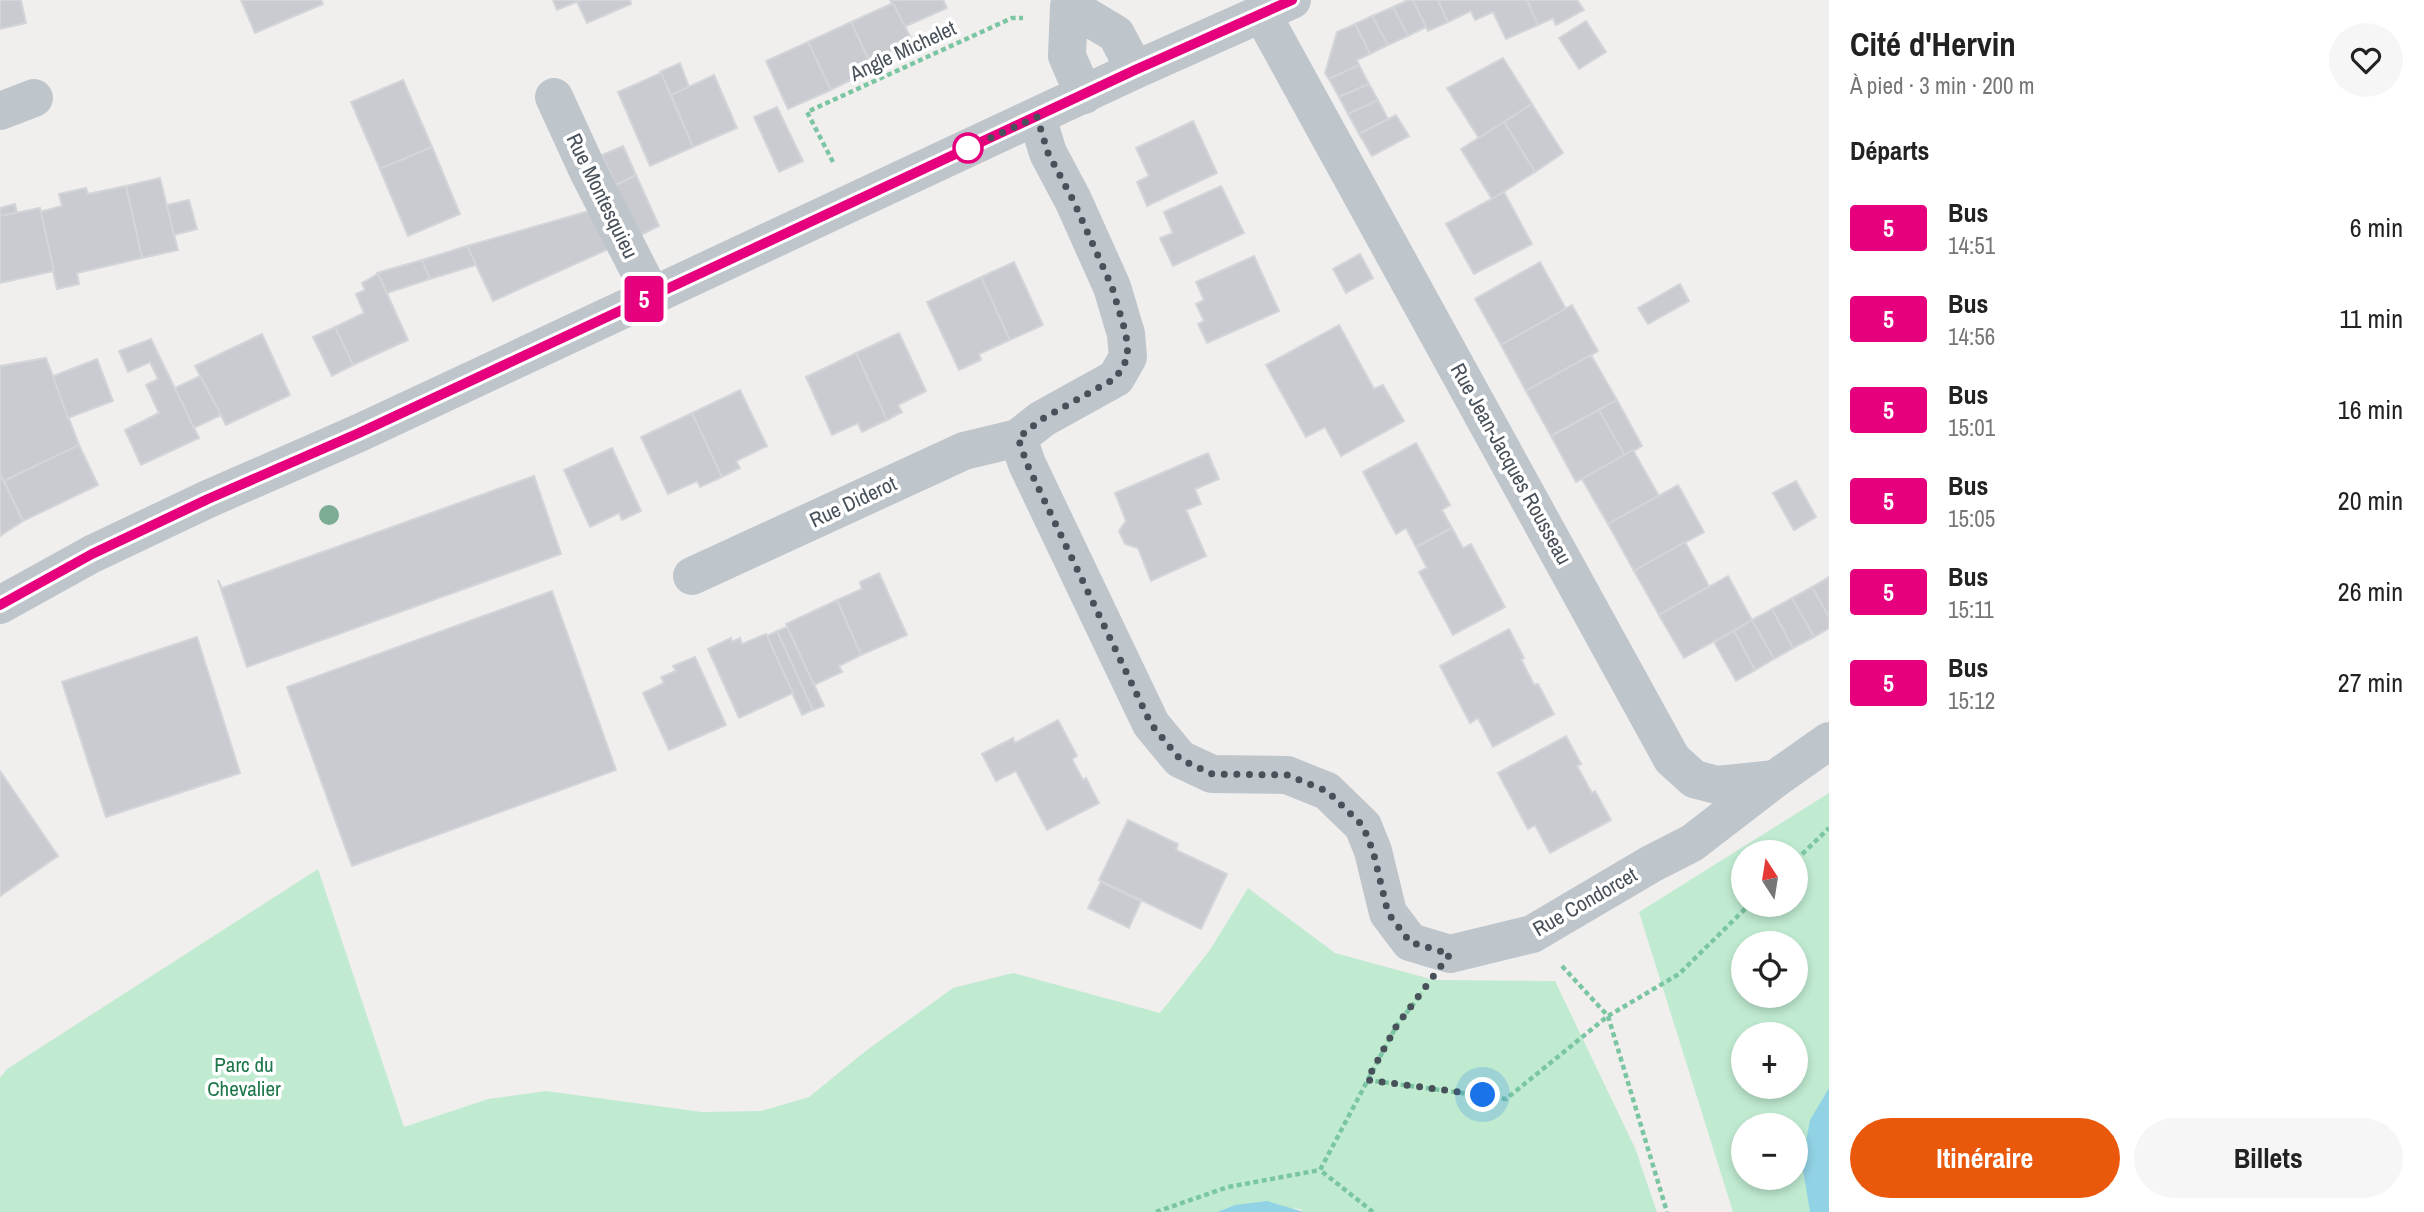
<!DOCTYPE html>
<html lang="fr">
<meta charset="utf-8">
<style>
:root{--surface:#fff;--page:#f6f6f6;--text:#222;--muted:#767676;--accent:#ea580c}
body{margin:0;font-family:"Archivo Narrow",sans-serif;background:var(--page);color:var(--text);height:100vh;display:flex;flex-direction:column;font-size:26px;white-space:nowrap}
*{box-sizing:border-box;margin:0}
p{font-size:23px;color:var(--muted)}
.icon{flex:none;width:38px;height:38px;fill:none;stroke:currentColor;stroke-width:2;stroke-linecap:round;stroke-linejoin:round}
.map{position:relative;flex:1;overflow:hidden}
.panel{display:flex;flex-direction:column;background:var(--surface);width:595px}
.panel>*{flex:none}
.badge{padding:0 14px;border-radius:5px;font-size:24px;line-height:46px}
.needle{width:46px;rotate:348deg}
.fabs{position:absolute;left:1731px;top:840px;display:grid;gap:14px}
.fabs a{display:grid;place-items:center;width:77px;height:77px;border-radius:50%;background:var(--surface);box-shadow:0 4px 10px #0003;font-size:35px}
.you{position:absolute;width:35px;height:35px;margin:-18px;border:5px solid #fff;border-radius:50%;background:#1a73e8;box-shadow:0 0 0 10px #1a73e833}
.map>.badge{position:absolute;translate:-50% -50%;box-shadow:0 0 0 4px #fff}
h2{padding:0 21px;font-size:26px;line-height:63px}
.round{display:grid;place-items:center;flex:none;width:74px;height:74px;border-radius:37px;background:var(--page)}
.summary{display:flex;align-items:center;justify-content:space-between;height:119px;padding:0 21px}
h1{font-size:33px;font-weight:800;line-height:52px}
.action{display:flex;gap:14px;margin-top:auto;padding:14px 21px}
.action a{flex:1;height:80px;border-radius:42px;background:var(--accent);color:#fff;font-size:28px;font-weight:800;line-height:80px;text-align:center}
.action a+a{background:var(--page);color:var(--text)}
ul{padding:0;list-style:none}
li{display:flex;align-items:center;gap:21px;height:91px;padding:0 21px}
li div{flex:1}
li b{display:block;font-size:26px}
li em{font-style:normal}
li .badge{min-width:77px;font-weight:700;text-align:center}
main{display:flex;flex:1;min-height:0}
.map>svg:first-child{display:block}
.green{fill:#c0ebd1;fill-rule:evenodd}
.water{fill:#91d2e5}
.building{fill:#c9cbd1;stroke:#d3d5d9;stroke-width:2}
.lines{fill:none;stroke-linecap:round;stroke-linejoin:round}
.path{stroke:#7bc6a2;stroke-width:4.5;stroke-dasharray:5 3.5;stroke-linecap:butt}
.minor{stroke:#bec6cc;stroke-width:38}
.tree{fill:#7dac94}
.line-casing{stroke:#fff;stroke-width:16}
.line{stroke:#e6007e;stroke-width:10}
.walk{stroke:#48515a;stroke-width:7;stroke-dasharray:0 12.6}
.stop-dot{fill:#fff;stroke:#e6007e;stroke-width:3.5}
.labels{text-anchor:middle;stroke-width:7;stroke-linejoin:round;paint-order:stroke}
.street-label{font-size:21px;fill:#48515a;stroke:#fff}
.park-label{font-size:21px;fill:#1e764b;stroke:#fff}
</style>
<main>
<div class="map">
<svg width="1829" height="1212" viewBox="0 0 1829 1212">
<rect width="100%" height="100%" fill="#f1eeee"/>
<g class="green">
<path d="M1829,793V1212H1733L1639,912ZM1743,852H1796V905H1743ZM1743,943H1796V996H1743ZM1743,1034H1796V1087H1743ZM1743,1125H1796V1178H1743Z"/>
<polygon points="318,869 404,1127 488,1099 546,1091 702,1112 761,1111 809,1097 867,1050 953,988 1013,973 1160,1013 1210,950 1248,888 1335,953 1434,980 1555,981 1635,1148 1657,1212 1304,1212 1300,1209 1235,1205 1217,1212 0,1212 0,1078 7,1069"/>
</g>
<g class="water">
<polygon points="1829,1088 1829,1212 1810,1212 1802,1164 1810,1120"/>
<polygon points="1267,1201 1304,1212 1217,1212 1235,1205"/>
</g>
<g class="building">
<polygon points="0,0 21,0 26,23 0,29"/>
<polygon points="241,0 321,0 323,4 255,33"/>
<polygon points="553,0 581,0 557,10"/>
<polygon points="581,0 630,0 631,4 587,23 577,2"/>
<polygon points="890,0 943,0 947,8 904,27"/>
<polygon points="1408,0 1413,0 1426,27 1408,36 1393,7"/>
<polygon points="1413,0 1438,0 1448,22 1428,31"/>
<polygon points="1438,0 1527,0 1538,25 1506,39 1493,12 1475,20 1471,11 1448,22"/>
<polygon points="1527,0 1577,0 1584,10 1556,25 1553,18 1538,25"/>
<polygon points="893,3 917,50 873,69 851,22"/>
<polygon points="1393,7 1408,36 1388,45 1372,16"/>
<polygon points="1372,16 1388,45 1370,54 1355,24"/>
<polygon points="1586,21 1606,52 1579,69 1559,38"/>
<polygon points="851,22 873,69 831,90 808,42"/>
<polygon points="1355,24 1370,54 1357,60 1359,65 1329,79 1325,73 1337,32"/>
<polygon points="808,42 831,90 788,109 766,61"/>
<polygon points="1503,58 1532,104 1479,138 1447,88"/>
<polygon points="680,63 689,87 671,95 660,72"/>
<polygon points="1359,65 1369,84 1339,97 1329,79"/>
<polygon points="661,73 693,147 650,166 618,92"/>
<polygon points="714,75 737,128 693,147 671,95"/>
<polygon points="403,80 432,147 380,169 351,102"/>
<polygon points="1369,84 1378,100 1348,114 1339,97"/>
<polygon points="1378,100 1388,119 1359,134 1348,114"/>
<polygon points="1532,104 1563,153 1535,172 1504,122"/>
<polygon points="777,107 803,161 779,172 754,117"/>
<polygon points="1396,115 1409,136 1372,156 1359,134"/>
<polygon points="1193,121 1217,173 1147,206 1137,182 1149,176 1136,148"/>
<polygon points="1504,122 1535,172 1492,199 1461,149"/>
<polygon points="623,146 636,175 616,185 602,155"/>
<polygon points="432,147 460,214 408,236 380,169"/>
<polygon points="636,175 659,226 639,236 616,185"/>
<polygon points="160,178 178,250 142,258 126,186"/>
<polygon points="126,186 142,258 77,273 79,284 57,289 40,212 62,206 59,194 86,188 88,194"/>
<polygon points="1221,186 1244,233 1173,266 1160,238 1173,233 1164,212"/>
<polygon points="1504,192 1532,244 1474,274 1446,224"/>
<polygon points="189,200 197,229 174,235 167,205"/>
<polygon points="15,204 17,213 0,216 0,208"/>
<polygon points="40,208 54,271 0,283 0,216"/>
<polygon points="596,209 613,247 493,301 467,246"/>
<polygon points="467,246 476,265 430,279 422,260"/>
<polygon points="1360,254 1373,278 1346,293 1333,269"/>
<polygon points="1254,256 1279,311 1207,343 1198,324 1204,321 1196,304 1204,300 1196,282"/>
<polygon points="422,260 430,279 387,293 377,273"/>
<polygon points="1014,262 1043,325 1010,340 981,277"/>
<polygon points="1540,262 1566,309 1501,345 1475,299"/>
<polygon points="378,274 408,340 353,365 335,327 364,313 356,294 365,290 362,283"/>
<polygon points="981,277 1010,340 979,354 981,360 959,370 927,302"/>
<polygon points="1680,284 1689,301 1648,324 1638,308"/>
<polygon points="1572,305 1598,351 1526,391 1501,345"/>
<polygon points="1339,325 1374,389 1383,385 1404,421 1341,456 1325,427 1306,437 1266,365"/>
<polygon points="335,327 353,365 332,376 313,337"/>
<polygon points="899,333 926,391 898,405 902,412 887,420 856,353"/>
<polygon points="262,334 290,395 226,425 195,366"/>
<polygon points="151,339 199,438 141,465 125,430 159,413 146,385 158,379 150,362 128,372 119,351"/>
<polygon points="856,353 887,420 862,432 858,423 832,435 806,377"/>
<polygon points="1591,355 1617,400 1551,436 1526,391"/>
<polygon points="46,358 79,445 4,481 0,474 0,366"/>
<polygon points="97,359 113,401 68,418 53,376"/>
<polygon points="200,376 221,415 194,428 175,388"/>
<polygon points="740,390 767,446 736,461 740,468 722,477 692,413"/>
<polygon points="1617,400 1642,446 1625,456 1599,410"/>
<polygon points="1599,410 1625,456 1576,482 1551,436"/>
<polygon points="692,413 722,477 700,487 697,481 668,494 641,437"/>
<polygon points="1416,443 1450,505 1442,510 1452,528 1416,547 1406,528 1396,534 1363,472"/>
<polygon points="79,445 98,485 23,521 4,481"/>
<polygon points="612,448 641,511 622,520 619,513 590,527 564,470"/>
<polygon points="1633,450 1659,496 1608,524 1582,479"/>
<polygon points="1208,453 1219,479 1195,489 1201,504 1186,510 1206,556 1151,581 1138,548 1125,544 1119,531 1126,521 1115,493"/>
<polygon points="0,474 23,521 0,536"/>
<polygon points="534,476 561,554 247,667 218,580 222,588"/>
<polygon points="1796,481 1816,517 1794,530 1773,493"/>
<polygon points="1678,485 1704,532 1634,571 1608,524"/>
<polygon points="1452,528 1463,548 1471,544 1505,607 1453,635 1419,572 1427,568 1416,547"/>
<polygon points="1685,542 1709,586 1659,615 1634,571"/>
<polygon points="879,573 907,635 861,655 837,600 862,589 860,582"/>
<polygon points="1728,576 1752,620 1684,658 1659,615"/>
<polygon points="1829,577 1829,617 1812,587"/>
<polygon points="1812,587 1829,617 1829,628 1814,637 1792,598"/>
<polygon points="552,591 616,770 352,866 287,687"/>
<polygon points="1792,598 1814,637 1793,648 1772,609"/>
<polygon points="837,600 861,655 839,666 842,672 814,685 786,624"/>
<polygon points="1772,609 1793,648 1774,659 1752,620"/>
<polygon points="1752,620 1774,659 1755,670 1734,631"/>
<polygon points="787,627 824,706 813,710 777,631"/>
<polygon points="1509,629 1524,658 1521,659 1534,685 1538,684 1554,714 1493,747 1478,718 1470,723 1440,666"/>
<polygon points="777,631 813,710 802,715 767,636"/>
<polygon points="1734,631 1755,670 1736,681 1714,642"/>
<polygon points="766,634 793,693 739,718 708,649 731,638 732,642 740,638 742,644"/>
<polygon points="197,637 240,773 106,817 62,682"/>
<polygon points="695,657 726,725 669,750 643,693 664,683 661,677 676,671 673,666"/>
<polygon points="1058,720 1077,756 1072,759 1083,780 1086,778 1099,803 1047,830 1016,771 996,781 982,754 1013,738 1015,743"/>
<polygon points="1566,736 1581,764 1577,766 1592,793 1595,791 1611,820 1550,853 1535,825 1528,829 1498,773"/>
<polygon points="0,771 58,856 0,896"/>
<polygon points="1128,820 1178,844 1176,850 1227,874 1201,929 1099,880"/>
<polygon points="1101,882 1141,901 1129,928 1088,908"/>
</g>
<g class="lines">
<g class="path">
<polyline points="833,162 807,112 1012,18 1023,18"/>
<polyline points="1796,860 1829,828"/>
<polyline points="1562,966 1608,1016 1667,1212"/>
<polyline points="1367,1080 1506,1099 1608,1016 1679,974 1749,905"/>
<polyline points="1156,1212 1228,1187 1320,1170"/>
<polyline points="1373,1212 1320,1170 1397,1025 1422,993"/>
</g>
<g class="minor">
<polyline points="1262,14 1672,759 1694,779 1717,785 1775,779"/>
<polyline points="1084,95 1067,56 1069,6 1116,34 1135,70"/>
<polyline points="554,97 588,171 652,296"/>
<polyline points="0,111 34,98"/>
<polyline points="1037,117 1048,153 1073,200 1112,287 1126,334 1128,357 1116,378 1042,419 1018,438 1027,464 1151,724 1180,759 1212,774 1287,775 1327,791 1363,826 1373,851 1388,913 1410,942 1450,954 1532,934 1651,864 1692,843 1775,779 1829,741"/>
<polyline points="692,576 964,451 1018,438"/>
<polyline points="0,605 92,554 208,499 359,433 1135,70 1292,0"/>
</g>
</g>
<circle class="tree" cx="329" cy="515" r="10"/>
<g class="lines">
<g class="line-casing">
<polyline id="line" points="0,605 92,554 208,499 359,433 1135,70 1292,0"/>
</g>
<use href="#line" class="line"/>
<polyline class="walk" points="968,148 1037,117 1048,153 1073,200 1112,287 1126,334 1128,357 1116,378 1042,419 1018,438 1027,464 1151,724 1180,759 1212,774 1287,775 1327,791 1363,826 1373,851 1388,913 1410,942 1450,954 1397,1025 1367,1080 1483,1095"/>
</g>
<circle class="stop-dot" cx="968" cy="148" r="14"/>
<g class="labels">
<g class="street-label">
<text transform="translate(903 51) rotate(-25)" y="7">Angle Michelet</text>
<text transform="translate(602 196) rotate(64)" y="7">Rue Montesquieu</text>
<text transform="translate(1511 464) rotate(61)" y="7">Rue Jean-Jacques Rousseau</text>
<text transform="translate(853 502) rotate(-25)" y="7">Rue Diderot</text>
<text transform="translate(1585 902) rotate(-30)" y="7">Rue Condorcet</text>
</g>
<g class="park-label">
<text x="244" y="1072">Parc du<tspan x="244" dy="24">Chevalier</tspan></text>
</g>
</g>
</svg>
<div class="fabs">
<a><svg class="needle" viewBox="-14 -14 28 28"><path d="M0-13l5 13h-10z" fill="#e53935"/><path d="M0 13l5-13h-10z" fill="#767676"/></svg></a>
<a><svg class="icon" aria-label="locate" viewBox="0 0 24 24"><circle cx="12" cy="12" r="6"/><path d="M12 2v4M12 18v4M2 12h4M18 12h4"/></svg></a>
<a>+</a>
<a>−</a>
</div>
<div class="you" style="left:1483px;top:1095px"></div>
<b class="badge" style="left:644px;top:299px;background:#e6007e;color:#fff">5</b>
</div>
<section class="panel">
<div class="summary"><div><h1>Cité d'Hervin</h1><p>À pied · 3 min · 200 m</p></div><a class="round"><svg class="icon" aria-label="heart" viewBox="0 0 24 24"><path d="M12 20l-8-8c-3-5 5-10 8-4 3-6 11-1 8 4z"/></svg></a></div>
<h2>Départs</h2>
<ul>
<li><span class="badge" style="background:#e6007e;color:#fff">5</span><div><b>Bus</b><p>14:51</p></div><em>6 min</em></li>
<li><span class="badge" style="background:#e6007e;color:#fff">5</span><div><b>Bus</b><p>14:56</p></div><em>11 min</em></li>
<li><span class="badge" style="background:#e6007e;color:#fff">5</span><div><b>Bus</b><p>15:01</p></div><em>16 min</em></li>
<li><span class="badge" style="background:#e6007e;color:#fff">5</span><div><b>Bus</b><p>15:05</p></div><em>20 min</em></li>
<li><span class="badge" style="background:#e6007e;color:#fff">5</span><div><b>Bus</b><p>15:11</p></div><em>26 min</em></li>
<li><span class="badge" style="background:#e6007e;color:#fff">5</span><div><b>Bus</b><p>15:12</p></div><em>27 min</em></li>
</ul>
<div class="action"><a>Itinéraire</a><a>Billets</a></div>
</section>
</main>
